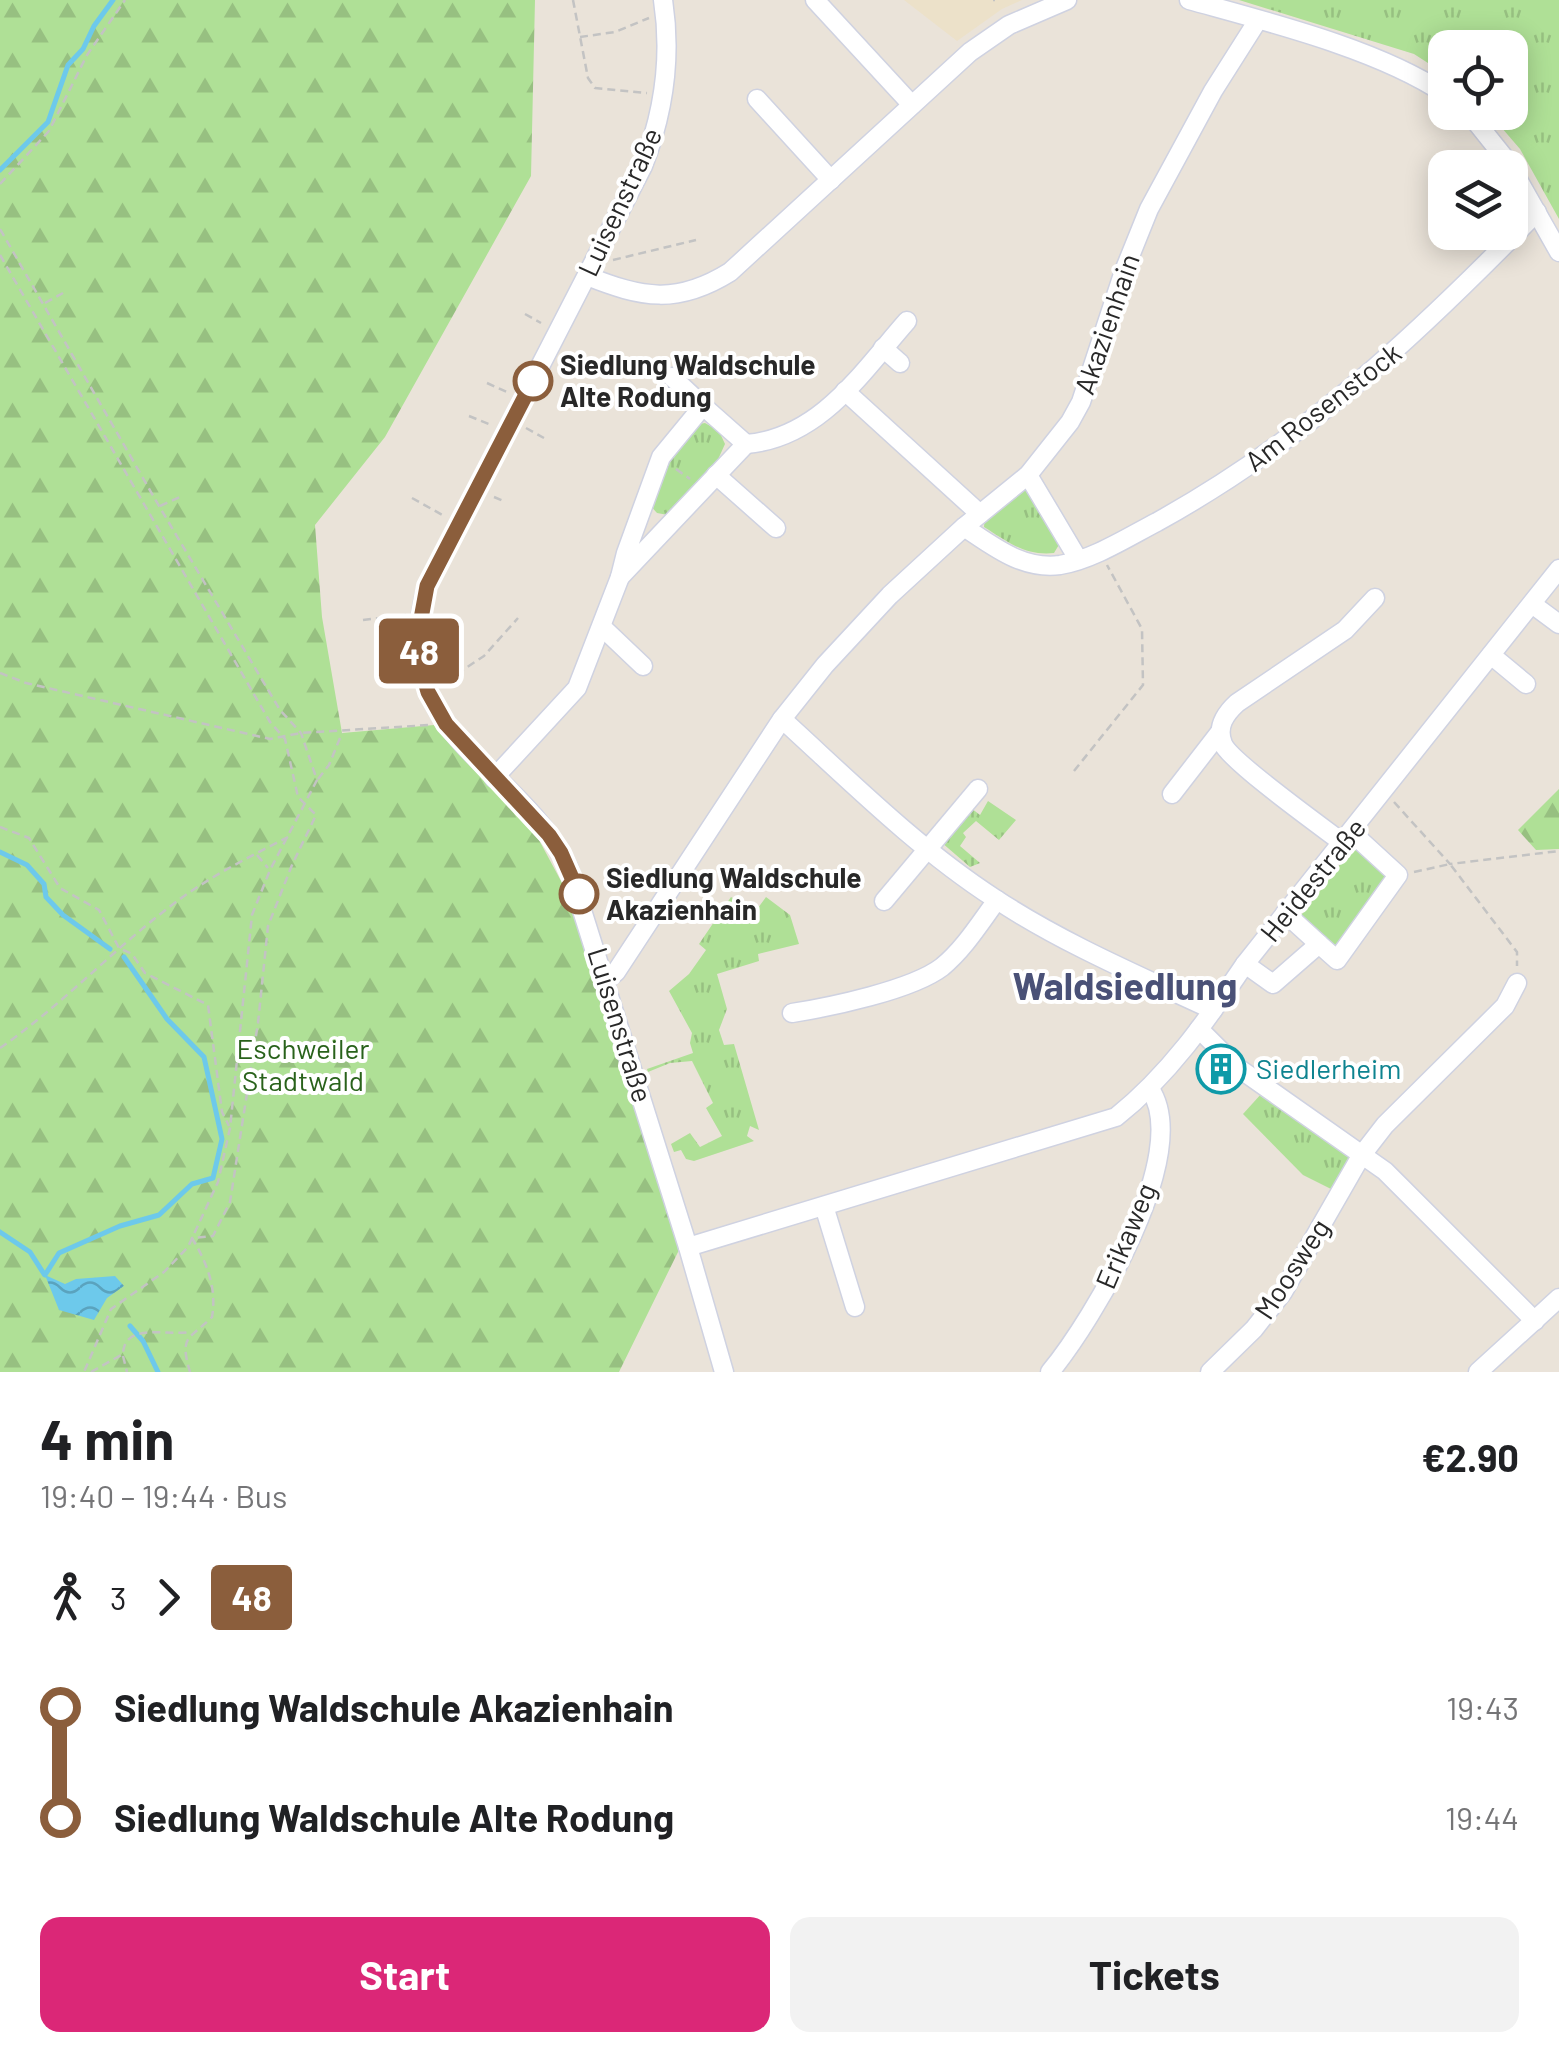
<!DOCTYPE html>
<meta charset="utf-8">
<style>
:root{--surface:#fff;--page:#f2f2f2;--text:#202124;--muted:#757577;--accent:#db2777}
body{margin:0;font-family:Barlow,sans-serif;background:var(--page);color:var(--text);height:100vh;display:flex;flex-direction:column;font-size:38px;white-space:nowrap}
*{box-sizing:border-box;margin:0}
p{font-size:32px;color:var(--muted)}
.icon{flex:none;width:55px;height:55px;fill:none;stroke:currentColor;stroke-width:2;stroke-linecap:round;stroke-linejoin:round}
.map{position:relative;height:1372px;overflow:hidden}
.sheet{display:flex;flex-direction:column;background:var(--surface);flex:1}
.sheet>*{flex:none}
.badge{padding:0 20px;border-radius:8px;font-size:35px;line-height:65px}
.buttons{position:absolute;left:1428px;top:30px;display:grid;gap:20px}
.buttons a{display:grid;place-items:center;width:100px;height:100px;border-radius:20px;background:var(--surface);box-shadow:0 5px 25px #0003;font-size:50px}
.map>.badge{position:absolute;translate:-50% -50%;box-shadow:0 0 0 5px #fff}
.legs{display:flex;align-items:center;gap:15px;height:110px;padding:0 40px;font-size:32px}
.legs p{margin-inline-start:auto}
.summary{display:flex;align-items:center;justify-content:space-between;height:170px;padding:0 40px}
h1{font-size:55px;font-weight:700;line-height:75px}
.button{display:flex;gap:20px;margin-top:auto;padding:20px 40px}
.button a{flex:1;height:115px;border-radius:20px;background:var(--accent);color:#fff;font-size:40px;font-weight:700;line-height:115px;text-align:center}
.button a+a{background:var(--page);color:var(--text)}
ul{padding:0 40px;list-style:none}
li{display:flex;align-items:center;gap:35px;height:110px;font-size:38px}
li i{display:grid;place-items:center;width:15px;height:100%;margin:0 12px;background:currentColor}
li i::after{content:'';width:25px;height:25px;margin:-12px;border:8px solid;border-radius:50%;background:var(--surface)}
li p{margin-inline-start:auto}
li:first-child i{background:linear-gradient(#0000 50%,currentColor 0)}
li:last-child i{background:linear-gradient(currentColor 50%,#0000 0)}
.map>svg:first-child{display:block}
.education{fill:#ece1c9}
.grass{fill:url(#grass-tufts)}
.forest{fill:url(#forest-firs)}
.water{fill:url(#water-waves)}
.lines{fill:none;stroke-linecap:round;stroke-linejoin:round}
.stream{stroke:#6dc9eb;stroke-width:5}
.minor-casing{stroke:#cfd2e1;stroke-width:21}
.path{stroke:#c3c3c3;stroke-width:2.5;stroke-dasharray:8 5;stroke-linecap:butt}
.minor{stroke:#fff;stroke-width:18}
.line-1-casing{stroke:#fff;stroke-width:22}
.line-1{stroke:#8b5e3c;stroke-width:15}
.stop-1-dot{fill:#fff;stroke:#8b5e3c;stroke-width:5}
.labels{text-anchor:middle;stroke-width:8;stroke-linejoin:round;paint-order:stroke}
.street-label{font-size:28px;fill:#282828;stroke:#fff}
.stop-label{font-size:28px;font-weight:bold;fill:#282828;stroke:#fff;text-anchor:start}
.park-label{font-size:28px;fill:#29621b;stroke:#fff}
.culture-label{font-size:28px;fill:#0d838f;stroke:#fff;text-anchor:start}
.district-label{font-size:38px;font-weight:bold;fill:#4a5177;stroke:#fff}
</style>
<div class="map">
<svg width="1559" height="1372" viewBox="0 0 1559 1372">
<defs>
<pattern id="grass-tufts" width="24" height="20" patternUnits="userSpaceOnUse" patternTransform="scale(2.5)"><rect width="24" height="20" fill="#afe096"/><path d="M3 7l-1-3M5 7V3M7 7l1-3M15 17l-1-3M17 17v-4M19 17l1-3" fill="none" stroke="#97c081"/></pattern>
<pattern id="forest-firs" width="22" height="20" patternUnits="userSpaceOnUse" patternTransform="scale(2.5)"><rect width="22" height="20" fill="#afe096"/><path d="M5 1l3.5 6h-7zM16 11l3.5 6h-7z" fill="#97c081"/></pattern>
<pattern id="water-waves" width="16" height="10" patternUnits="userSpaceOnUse" patternTransform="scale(2.5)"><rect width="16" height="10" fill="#6dc9eb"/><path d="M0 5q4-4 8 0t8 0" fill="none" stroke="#5aa3be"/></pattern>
</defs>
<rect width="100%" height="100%" fill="#eae3d9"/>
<polygon class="education" points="904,0 1022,0 1002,9 957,41"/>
<g class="grass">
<polygon points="1239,0 1559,0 1559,219 1520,149 1489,113 1510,112 1510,48 1445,48 1445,74 1414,54"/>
<polygon points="705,423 719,431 725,444 715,466 668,515 657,513 649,504 660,469 693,425"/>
<path d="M1013,489H1027L1060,543L1054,553C1025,556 1008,542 984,527L985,514Z"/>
<polygon points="988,801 1016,820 999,840 976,821 963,833 966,837 960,846 980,863 970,867 941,842 971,808 980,815"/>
<polygon points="1358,841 1387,877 1336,948 1299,918"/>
<polygon points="731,897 755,912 766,897 790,915 799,944 758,954 759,961 717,974 727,1009 719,1030 724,1045 734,1044 759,1130 750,1126 747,1136 754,1141 694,1161 686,1159 681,1150 674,1152 671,1144 690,1133 700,1147 722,1136 706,1108 713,1103 692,1061 670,1063 648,1072 647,1069 693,1053 690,1043 692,1033 669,991 689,974 706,950 699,944"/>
<polygon points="1262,1093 1351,1155 1331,1189 1303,1175 1243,1114"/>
</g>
<g class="forest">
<polygon points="0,0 535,0 531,176 385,437 315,525 322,617 342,733 434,725 539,840 568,894 679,1250 619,1372 0,1372"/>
<polygon points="1559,789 1559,849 1536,850 1518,830"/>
</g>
<polygon class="water" points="45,1275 65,1284 76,1279 115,1276 124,1286 107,1298 94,1320 59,1310"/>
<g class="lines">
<g class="stream">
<polyline points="0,170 48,122 68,65 83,49 94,26 113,0"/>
<polyline points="0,852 27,865 44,884 46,897 63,915 110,949"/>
<polyline points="0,1232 30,1252 44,1274"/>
<polyline points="45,1275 59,1253 120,1226 159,1215 192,1184 213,1178 222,1139 204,1057 167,1019 124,957"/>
<polyline points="130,1326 143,1341 158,1372"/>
</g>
<g class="minor-casing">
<g id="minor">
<path d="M663,0C672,58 664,112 643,166L427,586C385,739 517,759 569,869L688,1247L724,1372"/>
<polyline points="815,0 912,105"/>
<path d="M1189,0C1268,22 1378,49 1445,94"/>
<polyline points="757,99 831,180"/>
<polyline points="1468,112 1508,162 1559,252"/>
<path d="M587,276C642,298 677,305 730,272L970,52L1009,25L1067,0"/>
<polyline points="883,348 900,363"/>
<polyline points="672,377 703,406"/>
<polyline points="845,391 980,514"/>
<polygon points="703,406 746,444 620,577 626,553 661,457"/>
<path d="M746,444C820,438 862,372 907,321"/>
<polyline points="716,475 776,528"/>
<polyline points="1028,475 1078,559"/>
<path d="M964,527C993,546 1022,570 1060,565C1092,560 1128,537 1157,522C1307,439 1418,334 1537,212"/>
<polyline points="1532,604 1559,624"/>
<polyline points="602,627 643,666"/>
<polyline points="1491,655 1526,684"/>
<path d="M782,719C850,781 917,848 994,898C1062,943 1140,976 1213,1010"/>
<polyline points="494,778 577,688 620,577"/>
<polyline points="1172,794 1220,732"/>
<path d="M1343,843C1322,827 1230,761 1223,744C1216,727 1225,714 1237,703L1345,630L1375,598"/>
<polyline points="884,901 978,789"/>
<polyline points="1285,913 1319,944"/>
<polyline points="1245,964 1273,984 1319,944 1337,960 1398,875 1351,832"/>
<polyline points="606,980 616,972 782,719 825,665 890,595 964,527 1028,475 1070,422 1081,402 1124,271 1149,209 1213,91 1258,20"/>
<path d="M792,1013C830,1007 912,990 942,967C964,949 980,923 997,900"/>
<polyline points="1199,1029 1237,1067 1385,1171 1535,1321"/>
<polyline points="824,1206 855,1307"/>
<path d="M688,1247L1116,1117C1169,1075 1207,1020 1245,964L1559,569"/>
<path d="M1050,1372C1093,1320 1193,1153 1150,1089"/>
<polyline points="1210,1372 1254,1329 1283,1292 1361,1156 1385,1125 1505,1006 1517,983"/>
<polyline points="1478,1372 1559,1298"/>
</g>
</g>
<g class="path">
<polyline points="573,0 588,78 595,88 647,93"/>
<polyline points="993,0 995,0"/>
<polyline points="580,37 615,32 649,18"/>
<polyline points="0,184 49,131 87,55 125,0"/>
<polyline points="0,229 159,506 280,710 301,733 317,780 270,870 252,915 230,1128 218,1182 188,1247 164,1272 111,1309 84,1372"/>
<path d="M0,255L270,722L285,739L298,797L316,815L292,865L268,926L258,1023L230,1202L213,1236L192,1238C207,1263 217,1288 212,1317C189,1340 179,1335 190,1372"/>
<polyline points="613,260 696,240"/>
<polyline points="45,303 63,293"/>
<polyline points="525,314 541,323"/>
<polyline points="487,383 509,393"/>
<polyline points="469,416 491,425"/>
<polyline points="526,428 544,438"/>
<polyline points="676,469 690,479"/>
<polyline points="494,497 506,502"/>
<polyline points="412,498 446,517"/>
<polyline points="160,506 180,497"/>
<polyline points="363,620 406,615"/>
<polyline points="0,673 26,683 270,739 301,733 429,725"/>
<polyline points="446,681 484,656 518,618"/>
<polyline points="1074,771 1143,685 1142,629 1107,565"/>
<polyline points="318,779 329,765 342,733"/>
<polyline points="1394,802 1450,864 1559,851"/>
<polyline points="0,827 29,838 60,888 99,910 119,948 132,954 145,973 208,1005 222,1112 229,1126"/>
<polyline points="257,855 268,868"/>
<polyline points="1414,872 1450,864 1517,952 1517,966"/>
<path d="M0,1048C64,1004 117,945 180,899C213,875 251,856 288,837"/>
<polyline points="123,1356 127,1372"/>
<path d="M91,1372L123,1354C124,1322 167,1336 190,1332"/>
</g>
<use href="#minor" class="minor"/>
</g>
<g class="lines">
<g class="line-1-casing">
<polyline id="line-1" points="533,381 427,586 418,635 420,664 428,692 446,724 549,835 561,853 579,894"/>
</g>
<use href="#line-1" class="line-1"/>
</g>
<defs>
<g id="building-ring" transform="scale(2.5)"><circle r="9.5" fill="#fff" stroke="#0f9aa8" stroke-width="1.5"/><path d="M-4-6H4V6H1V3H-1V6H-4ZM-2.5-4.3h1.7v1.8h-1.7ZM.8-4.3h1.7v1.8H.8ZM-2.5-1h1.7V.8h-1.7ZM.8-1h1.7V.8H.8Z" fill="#0f9aa8"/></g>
</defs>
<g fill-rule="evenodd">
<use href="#building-ring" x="1221" y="1069"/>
</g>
<g class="stop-1-dot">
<circle cx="533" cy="381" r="18"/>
<circle cx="579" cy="894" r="18"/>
</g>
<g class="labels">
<g class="street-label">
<text transform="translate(620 202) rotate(-65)" y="10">Luisenstraße</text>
<text transform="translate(1107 324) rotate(-71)" y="10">Akazienhain</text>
<text transform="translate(1323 407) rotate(-38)" y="10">Am Rosenstock</text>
<text transform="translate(1313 880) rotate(-51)" y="10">Heidestraße</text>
<text transform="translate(620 1025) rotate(73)" y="10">Luisenstraße</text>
<text transform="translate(1126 1236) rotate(-67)" y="10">Erikaweg</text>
<text transform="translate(1292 1269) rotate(-57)" y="10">Moosweg</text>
</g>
<g class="stop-label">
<text x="560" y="375">Siedlung Waldschule<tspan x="560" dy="32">Alte Rodung</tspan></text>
<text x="606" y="888">Siedlung Waldschule<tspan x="606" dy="32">Akazienhain</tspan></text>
</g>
<g class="park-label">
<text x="303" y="1059">Eschweiler<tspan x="303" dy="32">Stadtwald</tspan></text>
</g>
<g class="culture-label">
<text x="1256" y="1079">Siedlerheim</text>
</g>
<g class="district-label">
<text x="1125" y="1000">Waldsiedlung</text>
</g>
</g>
</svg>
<div class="buttons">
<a><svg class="icon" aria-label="locate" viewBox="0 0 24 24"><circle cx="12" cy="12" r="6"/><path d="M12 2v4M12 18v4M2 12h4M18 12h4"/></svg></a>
<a><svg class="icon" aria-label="layers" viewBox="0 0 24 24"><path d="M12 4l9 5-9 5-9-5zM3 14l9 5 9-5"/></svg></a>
</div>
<b class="badge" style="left:419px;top:651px;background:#8b5e3c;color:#fff">48</b>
</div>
<section class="sheet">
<div class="summary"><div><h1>4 min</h1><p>19:40 – 19:44 · Bus</p></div><b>€2.90</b></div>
<div class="legs"><svg class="icon" aria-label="walk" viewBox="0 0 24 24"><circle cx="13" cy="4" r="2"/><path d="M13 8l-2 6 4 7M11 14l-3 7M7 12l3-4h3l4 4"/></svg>3<svg class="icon" aria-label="forward" viewBox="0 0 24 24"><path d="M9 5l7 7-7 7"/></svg><b class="badge" style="background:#8b5e3c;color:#fff">48</b></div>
<ul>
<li><i style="color:#8b5e3c"></i><b>Siedlung Waldschule Akazienhain</b><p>19:43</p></li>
<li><i style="color:#8b5e3c"></i><b>Siedlung Waldschule Alte Rodung</b><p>19:44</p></li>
</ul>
<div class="button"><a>Start</a><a>Tickets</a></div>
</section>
